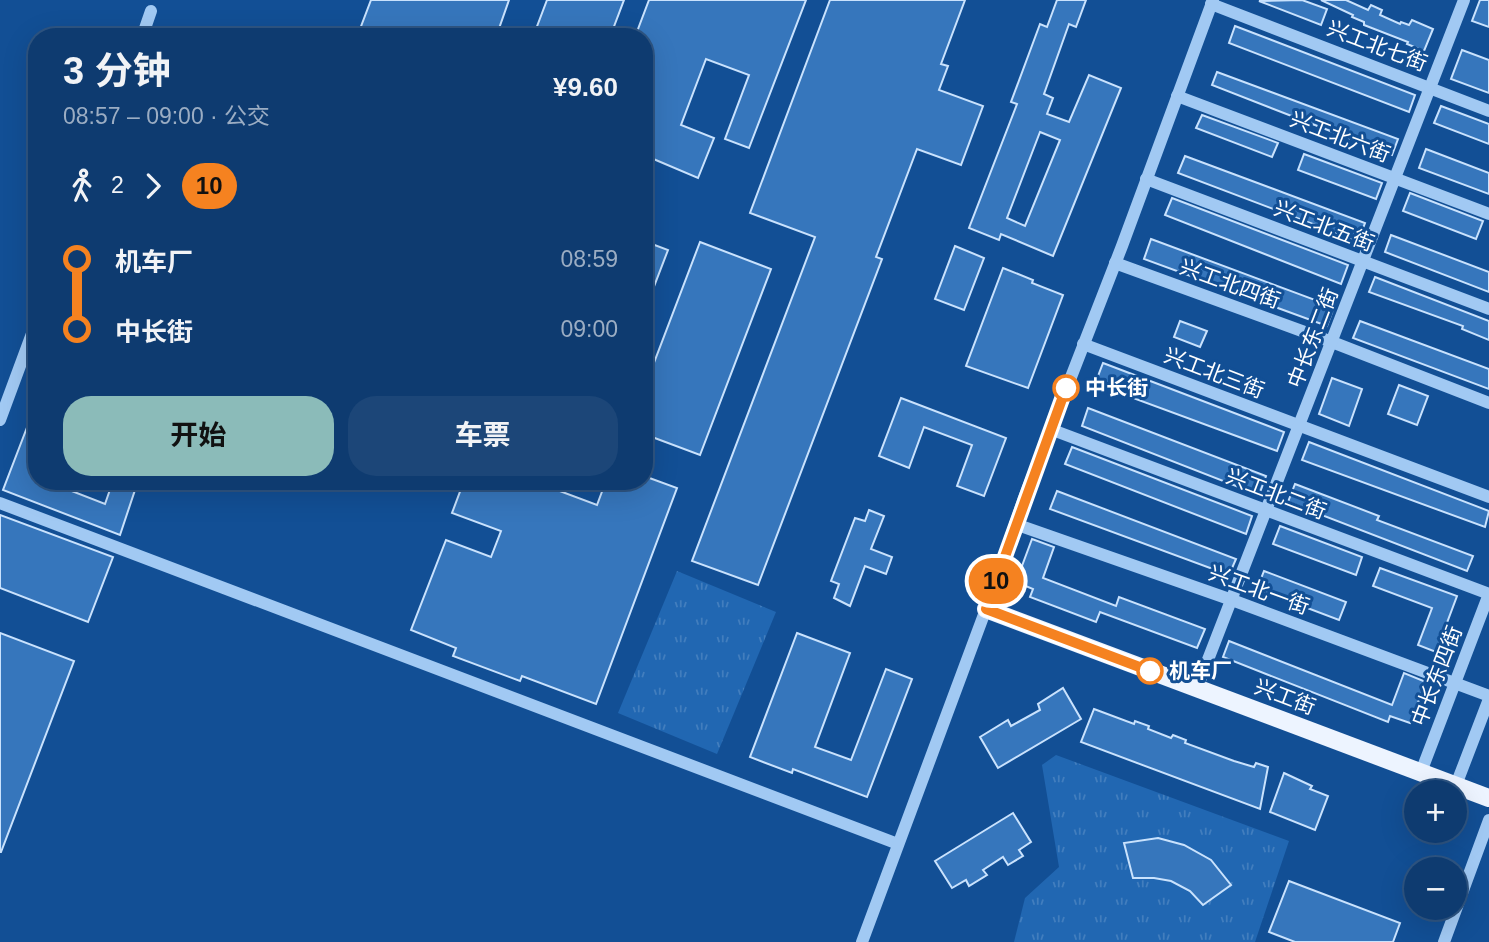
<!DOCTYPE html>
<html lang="zh">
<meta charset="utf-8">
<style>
:root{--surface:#0e3b70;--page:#1c4678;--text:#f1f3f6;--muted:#9badc3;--line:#2e5583;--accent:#8bbbb9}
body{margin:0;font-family:Arial,"Noto Sans SC",sans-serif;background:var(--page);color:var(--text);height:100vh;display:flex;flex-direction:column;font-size:26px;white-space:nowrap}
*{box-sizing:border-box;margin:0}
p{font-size:23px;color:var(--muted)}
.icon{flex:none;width:38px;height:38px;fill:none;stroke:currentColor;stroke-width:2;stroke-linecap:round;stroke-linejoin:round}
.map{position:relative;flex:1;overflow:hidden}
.side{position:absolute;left:28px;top:28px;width:625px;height:462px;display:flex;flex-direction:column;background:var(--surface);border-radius:28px;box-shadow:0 7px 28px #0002,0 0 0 2px var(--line)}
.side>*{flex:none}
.badge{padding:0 14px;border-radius:23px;font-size:24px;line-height:46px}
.tools{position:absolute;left:1404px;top:780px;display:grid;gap:14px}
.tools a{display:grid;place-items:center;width:63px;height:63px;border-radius:50%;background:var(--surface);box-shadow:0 7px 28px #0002,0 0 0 2px var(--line);font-size:35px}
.map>.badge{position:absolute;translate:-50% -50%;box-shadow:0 0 0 4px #fff}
.legs{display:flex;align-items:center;gap:10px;height:77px;padding:0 35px;font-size:23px}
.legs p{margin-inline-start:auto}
.summary{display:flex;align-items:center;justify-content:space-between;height:119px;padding:0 35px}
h1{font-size:38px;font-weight:700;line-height:52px}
.button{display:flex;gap:14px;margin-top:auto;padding:14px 35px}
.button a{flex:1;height:80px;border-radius:28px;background:var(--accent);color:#111;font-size:28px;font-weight:700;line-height:80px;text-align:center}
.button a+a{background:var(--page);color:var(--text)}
ul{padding:0 35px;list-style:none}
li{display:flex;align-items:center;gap:24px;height:70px;font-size:26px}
li i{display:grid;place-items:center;width:10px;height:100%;margin:0 9px;background:currentColor}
li i::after{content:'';width:18px;height:18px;margin:-9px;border:5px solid;border-radius:50%;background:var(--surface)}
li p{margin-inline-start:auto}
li:first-child i{background:linear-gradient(#0000 50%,currentColor 0)}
li:last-child i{background:linear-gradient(currentColor 50%,#0000 0)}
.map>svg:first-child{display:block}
.grass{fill:url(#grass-tufts)}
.building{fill:#3676bc;stroke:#c9e2fd;stroke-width:2;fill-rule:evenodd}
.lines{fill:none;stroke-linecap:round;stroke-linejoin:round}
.minor{stroke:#a1c9f3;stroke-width:12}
.major{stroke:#edf4ff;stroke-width:18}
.line-1-casing{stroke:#fff;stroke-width:16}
.line-1{stroke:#f58220;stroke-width:10}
.stop-1-dot{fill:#fff;stroke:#f58220;stroke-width:3.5}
.labels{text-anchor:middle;stroke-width:6;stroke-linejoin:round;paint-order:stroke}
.street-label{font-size:21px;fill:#fff;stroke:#124f95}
.stop-label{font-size:21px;font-weight:bold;fill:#fff;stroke:#124f95;text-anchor:start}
</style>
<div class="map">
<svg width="1489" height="942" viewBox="0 0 1489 942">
<defs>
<pattern id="grass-tufts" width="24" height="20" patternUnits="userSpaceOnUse" patternTransform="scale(1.75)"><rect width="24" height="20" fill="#2167b2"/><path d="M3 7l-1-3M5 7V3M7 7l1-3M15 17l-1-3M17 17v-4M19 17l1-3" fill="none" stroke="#427ebe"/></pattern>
</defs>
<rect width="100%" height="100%" fill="#124f95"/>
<g class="grass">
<polygon points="677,571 776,612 717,754 618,713"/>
<polygon points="1056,755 1289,841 1255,942 1014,942 1025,898 1059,867 1042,765"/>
</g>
<g class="building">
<polygon points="371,0 509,0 496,37 357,37"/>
<polygon points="547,0 624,0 610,37 533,37"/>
<polygon points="649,0 806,0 749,148 725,139 749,75 706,59 681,125 714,138 698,178 644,155 644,37 635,37"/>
<polygon points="830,0 965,0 941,64 948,66 939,90 983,106 961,165 917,149 876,257 882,259 758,585 692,561 815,237 750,213"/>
<path d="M1057,0H1086L1076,27L1069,24L1044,94L1053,98L1047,114L1069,122L1089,75L1121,88L1053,256L1001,234L999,240L969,228L1017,104L1011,102L1040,24L1047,27ZM1040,132L1060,140L1025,226L1007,218Z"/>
<polygon points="1302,0 1327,9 1321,25 1259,1"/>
<polygon points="1321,0 1346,0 1368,10 1371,5 1382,10 1380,15 1400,24 1401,22 1409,25 1412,20 1433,29 1424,51 1407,44 1408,42 1364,25 1364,22 1352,17 1353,15"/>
<polygon points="1480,0 1489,0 1489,27 1472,21"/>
<polygon points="1235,26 1415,95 1409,112 1229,43"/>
<polygon points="1462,50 1489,60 1489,93 1451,79"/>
<polygon points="1217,72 1398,139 1392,155 1212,85"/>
<polygon points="1441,106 1489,124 1489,144 1434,123"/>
<polygon points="1202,115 1278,143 1272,157 1196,128"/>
<polygon points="1426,149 1489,173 1489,194 1419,168"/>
<polygon points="1304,154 1382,183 1376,199 1298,170"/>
<polygon points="1185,156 1365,223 1358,241 1178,173"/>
<polygon points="1410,193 1483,221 1476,239 1403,211"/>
<polygon points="1172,198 1348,265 1341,284 1165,215"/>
<polygon points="1391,235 1489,272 1489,292 1385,252"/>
<polygon points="1151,239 1334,307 1327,326 1144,259"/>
<polygon points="644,241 668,250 645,310 644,309"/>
<polygon points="700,242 771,269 700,455 644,434 644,389"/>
<polygon points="955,246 984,258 964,310 935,299"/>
<polygon points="1003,268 1033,280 1032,283 1063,295 1028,388 966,366"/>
<polygon points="1375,277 1489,321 1489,340 1462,329 1463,326 1369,292"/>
<polygon points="1180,321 1207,331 1200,347 1174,337"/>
<polygon points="1360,321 1489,369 1489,389 1353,338"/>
<polygon points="1103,363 1284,432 1277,451 1095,384"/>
<polygon points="1332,378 1362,389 1349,426 1319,414"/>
<polygon points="1399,385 1428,396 1417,425 1388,414"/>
<polygon points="901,398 1006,438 984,496 957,486 972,445 924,427 909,468 879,456"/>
<polygon points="36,404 37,481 46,481 105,504 113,481 138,481 120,535 3,490"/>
<polygon points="1088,408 1266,476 1259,495 1082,426"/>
<polygon points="1309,442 1489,511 1485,527 1302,460"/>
<polygon points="1072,447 1252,516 1246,534 1065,464"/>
<polygon points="644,476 677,488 596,704 522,676 520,681 453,656 456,648 411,630 446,540 491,557 501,531 452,513 464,481 533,481 597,505 606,481 644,481"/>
<polygon points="1295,484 1379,516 1377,520 1473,556 1467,571 1288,502"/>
<polygon points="1057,491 1236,559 1229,575 1050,509"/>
<polygon points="869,510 884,516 871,549 892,557 886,574 865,566 850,606 834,598 839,584 831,581 855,518 865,521"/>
<polygon points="0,515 113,557 88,622 0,588"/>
<polygon points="1280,526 1362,557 1356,575 1273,544"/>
<polygon points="1032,539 1054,547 1043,578 1116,606 1119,597 1205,629 1197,648 1100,612 1096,622 1030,597 1033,589 1016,582"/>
<polygon points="1380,568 1457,596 1436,652 1418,645 1432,608 1373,586"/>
<polygon points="1264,571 1346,602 1339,620 1257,589"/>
<polygon points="0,633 74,661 1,852 0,852"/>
<polygon points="797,633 850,653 815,747 851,760 886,669 912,679 867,797 793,769 792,773 750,757"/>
<polygon points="1229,641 1392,705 1404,673 1426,682 1410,723 1390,716 1388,722 1223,657"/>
<polygon points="1063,688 1081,719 998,768 980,737 1008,720 1011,726 1040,710 1038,704"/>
<polygon points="1094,709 1134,724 1135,721 1149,726 1148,729 1171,738 1173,735 1186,740 1185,743 1234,761 1254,767 1256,763 1268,767 1260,809 1081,742"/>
<polygon points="1284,773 1312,786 1310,789 1328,796 1315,830 1270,812"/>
<polygon points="1013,813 1031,842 1019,850 1023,856 1008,865 1003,857 983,870 987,875 969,886 966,880 952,888 935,861"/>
<polygon points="1158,838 1184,845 1211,860 1231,885 1203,905 1190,891 1171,881 1154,878 1133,878 1124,843"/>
<polygon points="1289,881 1400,923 1393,942 1295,942 1269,932"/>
</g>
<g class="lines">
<g class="minor">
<polyline points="1211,4 1489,111"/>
<polyline points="142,37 151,11"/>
<polyline points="1177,96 1489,214"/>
<polyline points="1146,179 1489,309"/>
<polyline points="1115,263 1332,342 1489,403"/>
<polyline points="1083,344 1489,497"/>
<polyline points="0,420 37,320"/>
<polyline points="1050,429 1489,594"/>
<polyline points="0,503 898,844"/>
<polyline points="1015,524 1232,600 1489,696"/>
<polyline points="1197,688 1464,0"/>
<polyline points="1421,772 1489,594"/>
<polyline points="1456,785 1489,699"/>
<polyline points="862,942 986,609 1024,498 1122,246 1213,0"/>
<polyline points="1444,942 1489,820"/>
</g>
<polyline class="major" points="986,609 1489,798"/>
</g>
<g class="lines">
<g class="line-1-casing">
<polyline id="line-1" points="1066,388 986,609 1150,671"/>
</g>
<use href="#line-1" class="line-1"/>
</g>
<g class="stop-1-dot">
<circle cx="1066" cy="388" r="12"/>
<circle cx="1150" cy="671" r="12"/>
</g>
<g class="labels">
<g class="street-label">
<text transform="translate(1377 46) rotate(21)" y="7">兴工北七街</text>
<text transform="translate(1340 137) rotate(21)" y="7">兴工北六街</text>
<text transform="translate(1324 226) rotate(21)" y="7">兴工北五街</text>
<text transform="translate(1230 284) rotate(20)" y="7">兴工北四街</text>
<text transform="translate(1313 338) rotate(-69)" y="7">中长东二街</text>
<text transform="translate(1214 373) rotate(21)" y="7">兴工北三街</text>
<text transform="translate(1276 494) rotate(21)" y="7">兴工北二街</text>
<text transform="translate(1259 590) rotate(20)" y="7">兴工北一街</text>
<text transform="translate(1437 676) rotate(-69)" y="7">中长东四街</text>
<text transform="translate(1285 697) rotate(21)" y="7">兴工街</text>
</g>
<g class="stop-label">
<text x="1085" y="395">中长街</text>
<text x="1169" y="678">机车厂</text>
</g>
</g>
</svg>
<div class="tools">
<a>+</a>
<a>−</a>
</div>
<b class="badge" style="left:996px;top:581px;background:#f58220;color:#111">10</b>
<section class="side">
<div class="summary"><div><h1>3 分钟</h1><p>08:57 – 09:00 · 公交</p></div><b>¥9.60</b></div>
<div class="legs"><svg class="icon" aria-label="walk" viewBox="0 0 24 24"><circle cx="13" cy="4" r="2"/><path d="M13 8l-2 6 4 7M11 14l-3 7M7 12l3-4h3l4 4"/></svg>2<svg class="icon" aria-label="forward" viewBox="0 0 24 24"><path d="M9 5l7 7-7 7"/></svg><b class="badge" style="background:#f58220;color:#111">10</b></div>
<ul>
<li><i style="color:#f58220"></i><b>机车厂</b><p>08:59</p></li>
<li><i style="color:#f58220"></i><b>中长街</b><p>09:00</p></li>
</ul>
<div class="button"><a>开始</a><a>车票</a></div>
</section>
</div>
